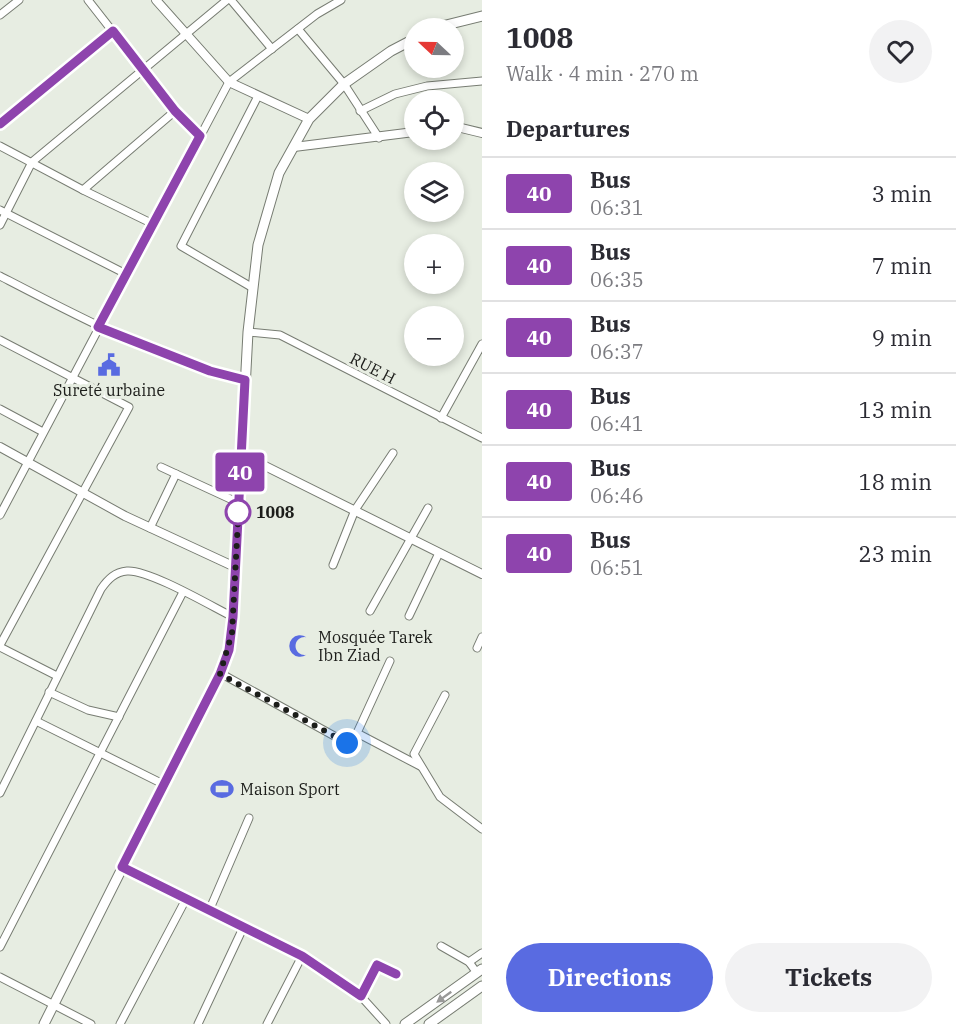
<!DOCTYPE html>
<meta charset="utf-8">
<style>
:root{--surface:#fff;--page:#f2f2f3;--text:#2b2b33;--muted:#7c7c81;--line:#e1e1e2;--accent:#596be1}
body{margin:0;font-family:"IBM Plex Serif",serif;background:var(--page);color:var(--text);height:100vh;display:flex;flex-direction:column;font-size:22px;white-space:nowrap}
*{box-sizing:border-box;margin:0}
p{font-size:20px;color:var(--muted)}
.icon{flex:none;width:33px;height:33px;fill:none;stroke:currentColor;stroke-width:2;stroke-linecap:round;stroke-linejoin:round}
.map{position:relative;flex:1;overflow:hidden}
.details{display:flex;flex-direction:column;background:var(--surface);width:474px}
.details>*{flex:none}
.badge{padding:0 12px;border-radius:4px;font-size:21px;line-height:39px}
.needle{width:39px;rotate:292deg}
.buttons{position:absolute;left:404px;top:18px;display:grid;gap:12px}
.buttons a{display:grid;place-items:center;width:60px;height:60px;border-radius:50%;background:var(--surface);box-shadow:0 3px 9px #0003;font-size:30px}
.you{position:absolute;width:30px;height:30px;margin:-15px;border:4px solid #fff;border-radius:50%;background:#1a73e8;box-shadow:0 0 0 9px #1a73e833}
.map>.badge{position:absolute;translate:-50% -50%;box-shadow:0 0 0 3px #fff}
h2{padding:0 24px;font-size:22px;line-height:54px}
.round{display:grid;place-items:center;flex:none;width:63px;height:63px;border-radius:32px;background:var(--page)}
.summary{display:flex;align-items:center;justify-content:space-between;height:102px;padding:0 24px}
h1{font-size:28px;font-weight:700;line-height:45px}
.action{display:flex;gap:12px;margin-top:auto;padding:12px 24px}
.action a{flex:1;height:69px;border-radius:36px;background:var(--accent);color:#fff;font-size:24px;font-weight:700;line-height:69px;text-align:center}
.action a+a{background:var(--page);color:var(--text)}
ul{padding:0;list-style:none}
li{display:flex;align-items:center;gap:18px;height:72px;padding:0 24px;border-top:2px solid var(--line)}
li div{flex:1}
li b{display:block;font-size:22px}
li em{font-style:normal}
li .badge{min-width:66px;font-weight:700;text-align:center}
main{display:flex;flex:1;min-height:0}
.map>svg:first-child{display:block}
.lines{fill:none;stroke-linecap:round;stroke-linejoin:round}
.minor-casing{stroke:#777c72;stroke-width:9}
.tertiary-casing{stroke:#777c72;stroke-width:10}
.secondary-casing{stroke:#777c72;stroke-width:11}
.minor{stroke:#fff;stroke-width:7}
.tertiary{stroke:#fff;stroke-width:8}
.secondary{stroke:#fff;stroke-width:9}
.oneway{fill:#999998}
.line-casing{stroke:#fff;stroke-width:14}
.line{stroke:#8e44ad;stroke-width:9}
.walk{stroke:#1c1d1a;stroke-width:6;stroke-dasharray:0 10.8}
.stop-dot{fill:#fff;stroke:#8e44ad;stroke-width:3}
.labels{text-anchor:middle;stroke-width:6;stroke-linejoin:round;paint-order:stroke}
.street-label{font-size:16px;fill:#1c1d1a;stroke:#e7ede2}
.poi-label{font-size:16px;fill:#1c1d1a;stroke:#e7ede2;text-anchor:start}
.stop-label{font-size:16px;font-weight:bold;fill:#1c1d1a;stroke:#e7ede2;text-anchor:start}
</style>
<main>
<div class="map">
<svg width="482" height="1024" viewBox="0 0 482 1024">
<rect width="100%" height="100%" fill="#e7ede2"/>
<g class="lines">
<g class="minor-casing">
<g id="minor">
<polyline points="88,0 175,111 200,136"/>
<polyline points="231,0 272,49"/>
<polyline points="0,15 19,0"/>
<polyline points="298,29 344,84 379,138"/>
<polyline points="360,111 395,94 427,86 482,81"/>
<polyline points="0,125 113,31"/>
<polyline points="0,146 83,190 175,111"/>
<polyline points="83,190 153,224"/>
<polyline points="0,210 126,274"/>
<polyline points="0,225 32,162 227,0"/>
<path d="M0,276C79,317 158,359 245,380"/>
<polyline points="253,288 181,246 258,96"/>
<polyline points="248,332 280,335 482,438"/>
<polyline points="0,340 129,407 0,645"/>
<polyline points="0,409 43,432"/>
<polyline points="441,418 482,344"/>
<polyline points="161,467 239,503"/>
<polyline points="0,515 229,82 317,14 341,0"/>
<polyline points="150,528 176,474"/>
<polyline points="333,565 355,510 393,453"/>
<polyline points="370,611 428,508"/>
<polyline points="409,616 439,553"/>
<polyline points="0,647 57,676"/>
<polyline points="477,648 482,637"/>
<polyline points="390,661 357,733 420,766"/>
<polyline points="220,673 347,743 352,743 357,733"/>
<polyline points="49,692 88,710 119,717"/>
<polyline points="445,695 414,754 440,797 482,829"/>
<polyline points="36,721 163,784"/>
<path d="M0,793L101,589C108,579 115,572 127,571C148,569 211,606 233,617"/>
<polyline points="122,867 302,956 358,993 386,1024"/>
<polyline points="209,911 249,818"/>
<polyline points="441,946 469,962 477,973"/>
<polyline points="0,947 183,592"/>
<polyline points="469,962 482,953"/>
<polyline points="0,977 91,1024"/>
<polyline points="361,996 377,965 396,974"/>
<polyline points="120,1024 186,899"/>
<polyline points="198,1024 243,928"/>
<polyline points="267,1024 302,956"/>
</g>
</g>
<g class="tertiary-casing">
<g id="tertiary">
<polyline points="156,0 229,82 309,119"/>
<polyline points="453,126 482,133"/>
<polyline points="294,147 414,132"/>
<polyline points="0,447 125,516 235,567"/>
<polyline points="241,454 482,574"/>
</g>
</g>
<g class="secondary-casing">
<g id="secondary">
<polyline points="434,28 482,16"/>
<polyline points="44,1024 220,673 229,650 233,617 248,332 258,245 279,173 309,119 344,84 391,51 414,39"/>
<polyline points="405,1024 482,969"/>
<polyline points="429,1024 482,986"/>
</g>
</g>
<use href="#minor" class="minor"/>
<use href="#tertiary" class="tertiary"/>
<use href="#secondary" class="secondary"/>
</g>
<defs><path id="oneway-solid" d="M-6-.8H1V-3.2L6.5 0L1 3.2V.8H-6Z" transform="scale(1.5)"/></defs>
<use class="oneway" href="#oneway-solid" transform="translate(444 997) rotate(144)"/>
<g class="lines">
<g class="line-casing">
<polyline id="line" points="0,124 113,31 175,111 200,136 98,327 210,371 245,380 233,617 229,650 220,674 122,867 302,956 361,996 377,965 396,974"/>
</g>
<use href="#line" class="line"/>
<polyline class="walk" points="238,512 239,502 232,633 220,674 347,743"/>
</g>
<defs>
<g id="civic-bare" transform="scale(1.8)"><path d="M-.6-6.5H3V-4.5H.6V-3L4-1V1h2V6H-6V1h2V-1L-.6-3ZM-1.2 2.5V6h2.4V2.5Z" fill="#596be1" stroke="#e7ede2" stroke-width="2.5" paint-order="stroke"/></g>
<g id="mosque-bare" transform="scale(1.8)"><path d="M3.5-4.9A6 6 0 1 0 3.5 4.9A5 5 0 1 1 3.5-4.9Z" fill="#596be1" stroke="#e7ede2" stroke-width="2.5" paint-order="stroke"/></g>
<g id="stadium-bare" transform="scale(1.8)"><path d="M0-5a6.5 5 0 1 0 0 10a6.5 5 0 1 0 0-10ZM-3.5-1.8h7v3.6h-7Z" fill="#596be1" stroke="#e7ede2" stroke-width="2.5" paint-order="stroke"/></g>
</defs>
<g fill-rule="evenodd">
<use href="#civic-bare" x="109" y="365"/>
<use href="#mosque-bare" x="300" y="646"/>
<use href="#stadium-bare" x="222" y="789"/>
</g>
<circle class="stop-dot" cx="238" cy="512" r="12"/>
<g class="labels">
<g class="street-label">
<text transform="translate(373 368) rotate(27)" y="6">RUE H</text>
</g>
<g class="poi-label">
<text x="109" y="396" text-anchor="middle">Sureté urbaine</text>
<text x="318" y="643">Mosquée Tarek<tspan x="318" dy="18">Ibn Ziad</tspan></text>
<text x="240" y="795">Maison Sport</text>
</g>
<g class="stop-label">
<text x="256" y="518">1008</text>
</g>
</g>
</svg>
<div class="buttons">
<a><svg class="needle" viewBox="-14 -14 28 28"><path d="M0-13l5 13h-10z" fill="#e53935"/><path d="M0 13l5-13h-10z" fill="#7c7c81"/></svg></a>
<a><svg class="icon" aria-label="locate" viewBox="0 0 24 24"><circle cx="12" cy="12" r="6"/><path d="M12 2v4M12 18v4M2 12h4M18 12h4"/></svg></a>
<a><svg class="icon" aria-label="layers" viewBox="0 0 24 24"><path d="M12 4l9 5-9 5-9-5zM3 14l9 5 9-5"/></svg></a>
<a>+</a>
<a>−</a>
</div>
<div class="you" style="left:347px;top:743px"></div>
<b class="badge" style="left:240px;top:472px;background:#8e44ad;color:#fff">40</b>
</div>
<section class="details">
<div class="summary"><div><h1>1008</h1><p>Walk · 4 min · 270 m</p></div><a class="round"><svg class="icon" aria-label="heart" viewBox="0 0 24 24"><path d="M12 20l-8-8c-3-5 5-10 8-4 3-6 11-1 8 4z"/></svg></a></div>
<h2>Departures</h2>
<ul>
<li><span class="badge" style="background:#8e44ad;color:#fff">40</span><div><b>Bus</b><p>06:31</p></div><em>3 min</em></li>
<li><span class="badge" style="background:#8e44ad;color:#fff">40</span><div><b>Bus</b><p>06:35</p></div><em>7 min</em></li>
<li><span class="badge" style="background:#8e44ad;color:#fff">40</span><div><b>Bus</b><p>06:37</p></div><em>9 min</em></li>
<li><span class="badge" style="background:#8e44ad;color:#fff">40</span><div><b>Bus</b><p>06:41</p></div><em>13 min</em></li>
<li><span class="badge" style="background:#8e44ad;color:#fff">40</span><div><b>Bus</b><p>06:46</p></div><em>18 min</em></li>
<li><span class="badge" style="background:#8e44ad;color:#fff">40</span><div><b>Bus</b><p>06:51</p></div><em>23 min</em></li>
</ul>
<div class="action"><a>Directions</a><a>Tickets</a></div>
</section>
</main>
